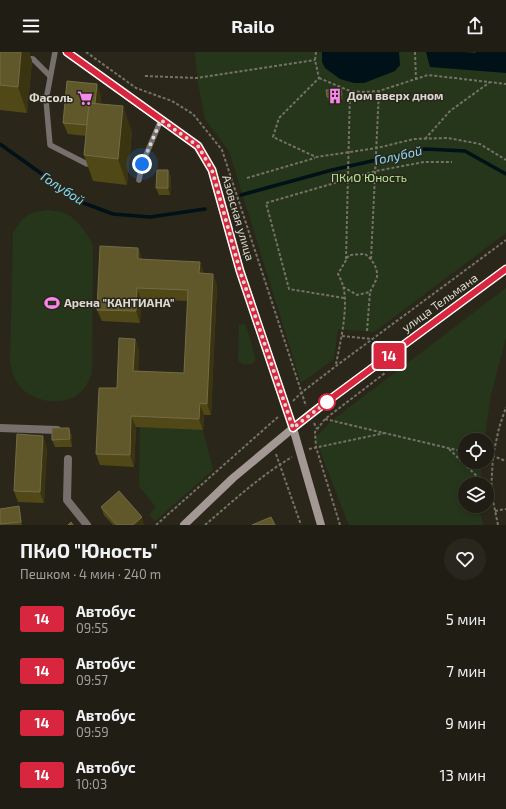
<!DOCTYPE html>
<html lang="ru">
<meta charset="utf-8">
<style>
:root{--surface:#201d14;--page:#28261d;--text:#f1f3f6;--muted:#a2a2a0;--line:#3d3b34}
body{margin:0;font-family:"Exo 2",sans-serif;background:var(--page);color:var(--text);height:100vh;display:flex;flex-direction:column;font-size:15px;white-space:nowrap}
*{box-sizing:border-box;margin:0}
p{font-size:13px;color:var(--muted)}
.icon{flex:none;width:22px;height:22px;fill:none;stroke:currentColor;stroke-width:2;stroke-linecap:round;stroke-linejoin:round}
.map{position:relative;height:473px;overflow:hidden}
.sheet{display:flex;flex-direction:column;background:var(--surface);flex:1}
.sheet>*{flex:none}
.badge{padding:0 8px;border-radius:3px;font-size:14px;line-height:26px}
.fabs{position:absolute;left:458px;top:381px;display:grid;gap:8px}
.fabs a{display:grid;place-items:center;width:36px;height:36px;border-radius:50%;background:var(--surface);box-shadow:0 2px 6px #0003,0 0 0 1px var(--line);font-size:20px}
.you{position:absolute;width:20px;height:20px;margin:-10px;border:3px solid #fff;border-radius:50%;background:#1a73e8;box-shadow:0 0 0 6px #1a73e833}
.map>.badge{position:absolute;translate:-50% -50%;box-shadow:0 0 0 2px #fff}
.round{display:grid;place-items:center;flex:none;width:42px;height:42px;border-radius:21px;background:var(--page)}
.headline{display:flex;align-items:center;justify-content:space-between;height:68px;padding:0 20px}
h1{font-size:19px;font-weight:700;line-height:30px}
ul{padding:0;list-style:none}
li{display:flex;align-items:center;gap:12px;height:52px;padding:0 20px}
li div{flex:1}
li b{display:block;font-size:15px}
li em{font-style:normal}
li .badge{min-width:44px;font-weight:700;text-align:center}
header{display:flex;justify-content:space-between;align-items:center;height:52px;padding:0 20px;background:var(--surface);font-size:18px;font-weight:700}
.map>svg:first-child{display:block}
.green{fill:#26361b}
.water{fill:#001118}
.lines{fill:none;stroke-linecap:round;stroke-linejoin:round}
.stream{stroke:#001118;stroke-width:3.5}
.path{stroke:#757267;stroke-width:2;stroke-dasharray:3 2;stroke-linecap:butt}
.lane{stroke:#766f6c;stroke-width:5.5}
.street{stroke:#766f6c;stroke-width:8}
.secondary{stroke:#a39893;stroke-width:8}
.wall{fill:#514817}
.shaded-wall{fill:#3b3410}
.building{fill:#60582b;stroke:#736c45}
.line-casing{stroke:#fff;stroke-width:9}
.line{stroke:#d7263d;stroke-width:6}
.walk{stroke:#dbd9d1;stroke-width:4;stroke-dasharray:0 7.2}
.stop-dot{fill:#fff;stroke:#d7263d;stroke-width:2}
.labels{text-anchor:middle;stroke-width:3;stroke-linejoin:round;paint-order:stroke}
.poi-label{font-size:12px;font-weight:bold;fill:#dbd9d1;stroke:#2a271a;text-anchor:start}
.park-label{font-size:12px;fill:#b4e496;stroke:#2a271a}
.street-label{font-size:12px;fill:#dbd9d1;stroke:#2a271a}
.water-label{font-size:13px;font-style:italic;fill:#84daf6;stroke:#2a271a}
</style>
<header><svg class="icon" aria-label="menu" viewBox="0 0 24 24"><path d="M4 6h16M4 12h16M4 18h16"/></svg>Railo<svg class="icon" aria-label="share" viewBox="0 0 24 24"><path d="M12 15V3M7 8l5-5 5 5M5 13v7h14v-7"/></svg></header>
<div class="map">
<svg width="506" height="473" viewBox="0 0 506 473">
<rect width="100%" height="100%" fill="#2a271a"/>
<g class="green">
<polygon points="195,0 506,0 506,181 374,280 338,277 334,307 301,331 229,99 205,67 197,26"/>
<path d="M48,158C53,159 59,159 64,161C76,165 88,182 93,194L92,321C88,331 83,340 74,345C54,355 25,347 15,327C12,322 11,315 10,309L13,181C24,163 27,161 48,158Z"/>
<polygon points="506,236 506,285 491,343 484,388 465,388 465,410 482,410 480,432 465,432 465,454 479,454 483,473 349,473 315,386 334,367"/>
<polygon points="243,272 246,273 255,304 255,309 252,312 242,312 238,308 239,273"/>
<polygon points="140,375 203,378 213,418 155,469 149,463 156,455 139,434"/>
</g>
<g class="water">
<polygon points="322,0 399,0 400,13 395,19 364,31 354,31 340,27 325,16 322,10"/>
<polygon points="426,0 463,0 476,1 476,0 506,0 506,21 430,15"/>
</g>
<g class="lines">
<g class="stream">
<polyline points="0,92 81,150 113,162 150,165 205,157"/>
<polyline points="241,143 332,118 425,97 465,99 506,122"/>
</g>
<g class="path">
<polyline points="86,0 136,36 172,49 193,62 222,98 306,354"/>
<polyline points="316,0 315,8 319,26 279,66 273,85 316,105 377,96 414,87 448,86 480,92 506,108"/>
<polyline points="415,0 416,28"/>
<polyline points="145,24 197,26 315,8"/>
<polyline points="319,26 350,39"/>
<polyline points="425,87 450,59 490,30"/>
<polyline points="247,126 315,106"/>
<polyline points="346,207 350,39 365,40 379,39 428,23 506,32"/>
<polyline points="371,207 379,39"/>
<polyline points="344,246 289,237 266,151 376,119 424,110 452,110"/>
<polyline points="367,279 370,240"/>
<polyline points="342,284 373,287"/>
<path d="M336,312C340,292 349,254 343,234C342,230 340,226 338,222L349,203L365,202C372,207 378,216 377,225C376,229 372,236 370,240L357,243L343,235"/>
<polyline points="293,349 301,341 336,314 506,188"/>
<polyline points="325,367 465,400"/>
<polyline points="314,371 317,377"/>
<polyline points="309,397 385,381"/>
<polyline points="449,397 485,432"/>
<polyline points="276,402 301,473"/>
<polyline points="487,405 493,404 506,409"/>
<polyline points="487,434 491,439"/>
<polyline points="495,459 506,457"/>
<polyline points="156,473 279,364"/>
<path d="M205,473C233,449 260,424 292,405"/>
<polyline points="340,473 316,395 315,380 325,367 385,321"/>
<polyline points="498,473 491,439 493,404 499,376 506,355"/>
</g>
<g class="lane">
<polyline points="55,0 46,48 50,93 87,112"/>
<polyline points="25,6 33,7 50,24"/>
<polyline points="139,128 142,112 161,68"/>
</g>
<g class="street">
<polyline points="0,376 57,378"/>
<polyline points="68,407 67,448 87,473"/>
</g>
<g class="secondary">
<polyline points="67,0 197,94 212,118 240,219 293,376 321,473"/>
<polyline points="184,473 233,426 310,362 506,217"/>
</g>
</g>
<g class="wall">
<polygon points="0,0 29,0 32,9 27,61 0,58"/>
<polygon points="343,40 343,47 328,49 327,45"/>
<polygon points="101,43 100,52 132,80 127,133 93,129 84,103 86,84 68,82 63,71"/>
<polygon points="168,118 171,126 170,143 159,143 156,136"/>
<polygon points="138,196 142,207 204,221 217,233 211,363 204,363 203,378 136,375 134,415 100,413 96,402 117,336 135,287 139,298 138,319 184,321 188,249 141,247 140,271 102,269 97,258"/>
<polygon points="69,376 72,384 72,395 55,395 52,388"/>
<polygon points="47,395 44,451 18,450 14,439"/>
<polygon points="101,455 145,473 113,473 104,463"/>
<polygon points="0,457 20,458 22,473 0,473"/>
</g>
<g class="shaded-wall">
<polygon points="21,0 29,0 32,9 27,61 18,35"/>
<polygon points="97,32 101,43 97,85 93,73"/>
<polygon points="341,36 343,40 343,47 342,43"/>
<polygon points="123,54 132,80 127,133 118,107"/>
<polygon points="168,118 171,126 170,143 168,136"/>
<polygon points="138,196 142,207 138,207"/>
<polygon points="200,210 204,221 203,232 199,221"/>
<polygon points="213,222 217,233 211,363 207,352"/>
<polygon points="137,236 141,247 140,271 136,259"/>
<polygon points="135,287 139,298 137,330 133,319"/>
<polygon points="200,351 204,363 203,378 199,367"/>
<polygon points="131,364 136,375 134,415 130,403"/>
<polygon points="69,376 72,384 72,395 70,387"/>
<polygon points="43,384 47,395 44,451 40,440"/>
<polygon points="19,454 20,458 22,473 21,470"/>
<polygon points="142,465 144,473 133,473"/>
</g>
<g class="building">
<polygon points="0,0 21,0 18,35 0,33"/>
<polygon points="67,29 97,32 95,51 89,51 87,73 63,71"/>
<polygon points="341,36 342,43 327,45 326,38"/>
<polygon points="89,51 123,54 118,107 84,103"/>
<polygon points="157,118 168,118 168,136 156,136"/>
<polygon points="100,194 138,196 138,207 200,210 199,221 213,222 207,352 200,351 199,367 131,364 130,403 96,402 99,336 117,336 119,286 135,287 133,319 184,321 188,238 137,236 136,259 97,258"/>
<polygon points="52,376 69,376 70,387 52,388"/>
<polygon points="17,382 43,384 40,440 14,439"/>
<polygon points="119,439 142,465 133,473 117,473 101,455"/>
<polygon points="19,454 21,470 0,472 0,457"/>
<polygon points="271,465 275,473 252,473"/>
<polygon points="71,470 73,473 68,473"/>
</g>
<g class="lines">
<g class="line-casing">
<polyline id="line" points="67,0 198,94 212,118 240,219 293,376 325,351 506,217"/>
</g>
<use href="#line" class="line"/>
<polyline class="walk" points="142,112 161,68 198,94 212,118 240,219 293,376 327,350"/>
</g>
<defs>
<g id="building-bare" transform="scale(1.2)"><path d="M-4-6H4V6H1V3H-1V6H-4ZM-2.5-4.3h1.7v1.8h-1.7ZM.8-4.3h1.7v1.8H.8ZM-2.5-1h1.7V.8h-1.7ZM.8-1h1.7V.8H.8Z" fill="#f788eb" stroke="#2a271a" stroke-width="2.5" paint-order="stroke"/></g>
<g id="supermarket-bare" transform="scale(1.2)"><path d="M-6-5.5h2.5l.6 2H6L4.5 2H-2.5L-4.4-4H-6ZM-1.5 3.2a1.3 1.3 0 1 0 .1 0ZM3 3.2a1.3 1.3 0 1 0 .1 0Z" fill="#f788eb" stroke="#2a271a" stroke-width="2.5" paint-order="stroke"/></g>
<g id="stadium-bare" transform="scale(1.2)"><path d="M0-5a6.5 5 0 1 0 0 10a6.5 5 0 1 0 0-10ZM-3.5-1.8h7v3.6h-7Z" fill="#f788eb" stroke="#2a271a" stroke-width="2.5" paint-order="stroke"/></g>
</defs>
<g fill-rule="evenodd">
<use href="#building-bare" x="335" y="44"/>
<use href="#supermarket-bare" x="85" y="46"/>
<use href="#stadium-bare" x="52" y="251"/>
</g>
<circle class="stop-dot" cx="327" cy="350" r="8"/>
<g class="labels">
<g class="poi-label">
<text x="347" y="48">Дом вверх дном</text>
<text x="73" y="50" text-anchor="end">Фасоль</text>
<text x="64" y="255">Арена "КАНТИАНА"</text>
</g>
<g class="park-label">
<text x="369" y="130">ПКиО Юность</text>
</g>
<g class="street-label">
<text transform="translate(238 166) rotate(74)" y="4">Азовская улица</text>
<text transform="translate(440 251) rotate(-36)" y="4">улица Тельмана</text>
</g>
<g class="water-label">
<text transform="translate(398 103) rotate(-12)" y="5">Голубой</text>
<text transform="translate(63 136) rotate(33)" y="5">Голубой</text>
</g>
</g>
</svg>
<div class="fabs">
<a><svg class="icon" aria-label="locate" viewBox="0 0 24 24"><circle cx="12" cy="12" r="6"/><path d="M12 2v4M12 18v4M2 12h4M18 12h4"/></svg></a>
<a><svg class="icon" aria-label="layers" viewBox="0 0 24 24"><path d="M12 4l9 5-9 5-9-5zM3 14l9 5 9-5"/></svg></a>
</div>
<div class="you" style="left:142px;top:112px"></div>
<b class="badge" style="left:389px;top:304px;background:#d7263d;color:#fff">14</b>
</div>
<section class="sheet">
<div class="headline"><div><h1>ПКиО &quot;Юность&quot;</h1><p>Пешком · 4 мин · 240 m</p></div><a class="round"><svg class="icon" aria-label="heart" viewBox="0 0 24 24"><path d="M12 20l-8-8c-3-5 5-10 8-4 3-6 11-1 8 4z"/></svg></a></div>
<ul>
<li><span class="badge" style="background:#d7263d;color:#fff">14</span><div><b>Автобус</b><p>09:55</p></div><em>5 мин</em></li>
<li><span class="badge" style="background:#d7263d;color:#fff">14</span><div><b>Автобус</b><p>09:57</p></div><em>7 мин</em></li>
<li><span class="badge" style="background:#d7263d;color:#fff">14</span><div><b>Автобус</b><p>09:59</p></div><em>9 мин</em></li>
<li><span class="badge" style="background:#d7263d;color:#fff">14</span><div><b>Автобус</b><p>10:03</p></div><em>13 мин</em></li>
</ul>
</section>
